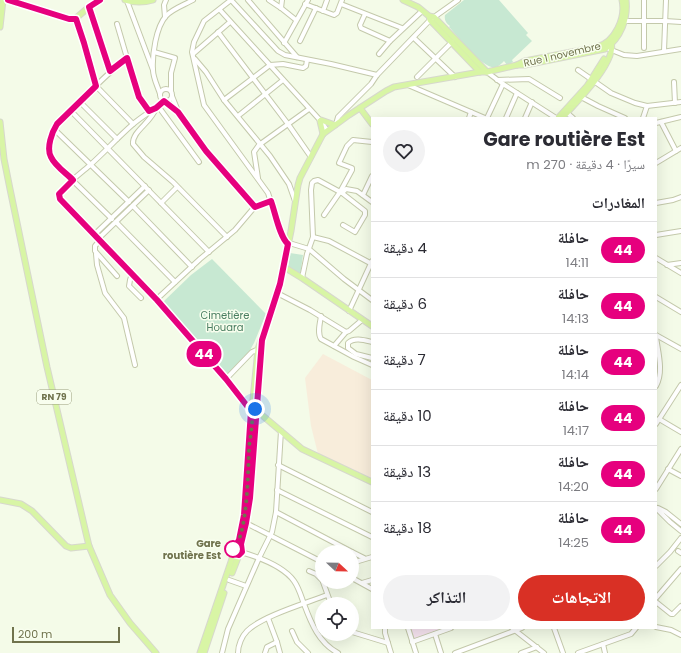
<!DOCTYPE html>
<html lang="ar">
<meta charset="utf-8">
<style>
:root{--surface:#fff;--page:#f2f2f3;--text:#2b2b33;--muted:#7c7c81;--line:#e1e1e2;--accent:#d93025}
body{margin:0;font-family:Poppins,"Noto Naskh Arabic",sans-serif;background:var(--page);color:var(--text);direction:rtl;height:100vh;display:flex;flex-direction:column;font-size:15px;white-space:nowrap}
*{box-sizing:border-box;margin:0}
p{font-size:13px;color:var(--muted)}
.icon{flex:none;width:22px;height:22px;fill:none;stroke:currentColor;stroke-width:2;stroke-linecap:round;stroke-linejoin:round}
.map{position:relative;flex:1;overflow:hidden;direction:ltr}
.panel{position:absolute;left:371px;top:117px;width:286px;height:512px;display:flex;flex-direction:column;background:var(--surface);border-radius:0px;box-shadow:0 4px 16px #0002;direction:rtl}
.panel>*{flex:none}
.badge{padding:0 8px;border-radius:13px;font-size:14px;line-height:26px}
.needle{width:26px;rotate:112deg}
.controls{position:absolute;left:315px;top:545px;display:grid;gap:8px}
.controls a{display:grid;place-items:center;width:44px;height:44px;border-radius:50%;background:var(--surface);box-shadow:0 4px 16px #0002;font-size:20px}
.scale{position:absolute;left:12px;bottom:10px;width:108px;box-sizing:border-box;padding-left:4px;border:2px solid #70734d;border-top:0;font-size:11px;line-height:14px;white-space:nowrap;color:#70734d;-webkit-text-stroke:3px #f8feee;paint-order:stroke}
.you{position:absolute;width:20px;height:20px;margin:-10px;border:3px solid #fff;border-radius:50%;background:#1a73e8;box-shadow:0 0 0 6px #1a73e833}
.map>.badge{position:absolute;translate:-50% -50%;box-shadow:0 0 0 2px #fff}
h2{padding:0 12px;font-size:15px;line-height:36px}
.round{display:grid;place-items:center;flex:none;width:42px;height:42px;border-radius:21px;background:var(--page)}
.headline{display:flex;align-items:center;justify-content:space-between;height:68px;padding:0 12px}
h1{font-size:19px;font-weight:700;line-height:30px}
.cta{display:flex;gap:8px;margin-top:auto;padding:8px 12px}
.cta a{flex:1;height:46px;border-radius:24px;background:var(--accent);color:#fff;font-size:16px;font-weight:700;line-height:46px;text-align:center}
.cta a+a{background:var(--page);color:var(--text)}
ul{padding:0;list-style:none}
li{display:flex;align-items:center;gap:12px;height:56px;padding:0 12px;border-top:1px solid var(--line)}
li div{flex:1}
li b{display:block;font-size:15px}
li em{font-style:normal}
li .badge{min-width:44px;font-weight:700;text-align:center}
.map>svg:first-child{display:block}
.education{fill:#f7e4f0}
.medical{fill:#f8eddb}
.green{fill:#c7e8d2}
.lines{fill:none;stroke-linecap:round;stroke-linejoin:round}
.minor-casing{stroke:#c4c9ab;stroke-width:6}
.major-casing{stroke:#d7d8cd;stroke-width:7}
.minor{stroke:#fff;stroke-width:4}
.major{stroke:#d8f5a5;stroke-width:5}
.line-casing{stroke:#fff;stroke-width:9}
.line{stroke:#e6007e;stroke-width:6}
.walk{stroke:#70734d;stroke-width:4;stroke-dasharray:0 7.2}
.stop-dot{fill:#fff;stroke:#e6007e;stroke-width:2}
.labels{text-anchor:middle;stroke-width:3;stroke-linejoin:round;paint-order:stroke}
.shield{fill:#f8feee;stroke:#999d7d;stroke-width:1}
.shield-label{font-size:9px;font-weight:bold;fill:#70734d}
.street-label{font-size:10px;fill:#70734d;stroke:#f8feee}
.park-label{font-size:10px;fill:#497e61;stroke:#f8feee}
.stop-label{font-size:10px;font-weight:bold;fill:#70734d;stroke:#f8feee;text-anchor:end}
</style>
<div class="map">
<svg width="681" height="653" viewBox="0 0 681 653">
<rect width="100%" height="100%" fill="#f4fbe8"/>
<polygon class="education" points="410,628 440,628 439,630 414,639"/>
<polygon class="medical" points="323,354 372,380 372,478 318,454 311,426 305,378"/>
<g class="green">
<path d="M464,0H499L528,33L526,35L532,41L512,60L513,62L507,65L504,61C502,63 499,66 496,67C484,71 458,36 449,27L450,26C446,23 444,20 445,15Z"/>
<polygon points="290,253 303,255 300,276 288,269"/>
<polygon points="212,259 266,314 254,343 249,352 227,374 163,302 191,275"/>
</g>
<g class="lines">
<g class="minor-casing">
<g id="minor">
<polyline points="231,0 204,21 194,42 192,52 204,105 268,193 282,235 286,242 309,249 344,279 372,300"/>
<polyline points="231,0 278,51 285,55 331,64 377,75"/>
<polyline points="248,0 297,57"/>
<polyline points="269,0 281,8 296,20"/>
<polyline points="644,0 644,48"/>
<polyline points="127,1 153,70"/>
<polyline points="305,4 334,15 337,13 342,0"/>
<polyline points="341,4 402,28"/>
<polyline points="89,7 110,71"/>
<polyline points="281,8 282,0"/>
<polyline points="220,10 319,119 327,130"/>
<polyline points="323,11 327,0"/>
<polyline points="365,14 360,25 361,28 390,41"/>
<polyline points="165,17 164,5 166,0"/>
<polyline points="75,19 84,43 96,86 133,124"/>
<polyline points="623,21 665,21 681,22"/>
<polyline points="117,24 137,92 139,97 149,111"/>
<polyline points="218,32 288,124 311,157"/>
<polyline points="414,38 455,77"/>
<polyline points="300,41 316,8"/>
<polyline points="284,43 308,0"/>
<polyline points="609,49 624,55 637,56 681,49"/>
<polyline points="664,51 666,0"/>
<polyline points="154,52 175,58 171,73 171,91"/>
<polyline points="193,54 230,22"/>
<polyline points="379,54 390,41 422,11"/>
<polyline points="195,59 206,72 224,100 270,156 289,184 295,201"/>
<polyline points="578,70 611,93 635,103 647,106 681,102"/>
<polyline points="487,72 503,84 556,118"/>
<polyline points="417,77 452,42"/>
<polyline points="497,80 529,79 560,98"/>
<polyline points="674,82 675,103"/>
<polyline points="408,85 485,118"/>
<circle cx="166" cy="95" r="6"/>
<path d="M160,94C158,87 153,78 153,70C152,55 156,27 166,16C172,9 184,5 193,0"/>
<polyline points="172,96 178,111"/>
<polyline points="581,97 598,106 625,118"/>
<polyline points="224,100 270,65 283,64 303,68 306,66 307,60"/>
<polyline points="79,101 117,139"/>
<path d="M164,101C154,110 142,116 132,125C117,138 104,153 89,166C80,174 63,186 59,196L61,201C128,267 192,337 251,411"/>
<polyline points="165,101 178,112 206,151 255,207"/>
<polyline points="158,106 199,162"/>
<path d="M156,108C151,123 132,131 133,144L144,157L173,182L227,237"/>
<polyline points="70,110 209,252"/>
<polyline points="566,112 573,118"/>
<polyline points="238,116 283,80"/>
<polyline points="469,118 471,112"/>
<polyline points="487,118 503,84"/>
<polyline points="506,118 517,93"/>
<polyline points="525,118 532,102"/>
<polyline points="643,118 647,106"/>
<polyline points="661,122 676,151"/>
<polyline points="656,123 681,117"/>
<polyline points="336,124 338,117 371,84 377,75 430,20 458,0"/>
<polyline points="54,129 129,202"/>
<polyline points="656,163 681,148"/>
<polyline points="258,178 254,152 259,145 309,109"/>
<polyline points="342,193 346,189 357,191 372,202"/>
<polyline points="363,195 372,176"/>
<polyline points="161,203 177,187"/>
<polyline points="656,203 673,200 681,197"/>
<polyline points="133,206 192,267"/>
<polyline points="324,215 340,192 352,170 352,168 339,163 347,146 353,140 372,142"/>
<path d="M112,219L54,162C47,152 49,133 57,124C63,116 72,109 79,102C95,87 110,71 127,58"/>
<polyline points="116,222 175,282"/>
<polyline points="95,234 145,186"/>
<polyline points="656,235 681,231"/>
<polyline points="313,237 329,241 372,264"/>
<polyline points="99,238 149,190"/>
<polyline points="100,240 95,246 95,251 117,276"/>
<polyline points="96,254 97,265 105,293 124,318 135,365"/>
<polyline points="656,258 681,273"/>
<polyline points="667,265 681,263"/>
<polyline points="132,274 130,280 129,286 141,298"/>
<polyline points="302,278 307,254 313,237 311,190 312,183 314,181 318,180 342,193 365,211 365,215 355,232 343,225"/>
<polyline points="277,293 310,310 346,332 349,331 362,320"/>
<polyline points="656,297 681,312"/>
<polyline points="157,299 200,259 235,230 252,210 255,207 271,201"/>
<polyline points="349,311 372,261"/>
<path d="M321,316C320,323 317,333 321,339L354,357L372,365"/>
<polyline points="656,335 681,349"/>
<path d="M656,337C658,352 664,372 656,386"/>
<path d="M372,342C364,340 354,337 348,343V348L356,354L372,358"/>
<polyline points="334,346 346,332"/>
<polyline points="226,379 252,352 259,349"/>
<polyline points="659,419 681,432"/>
<polyline points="656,424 681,385"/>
<polyline points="278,465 372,512"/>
<polyline points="668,469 681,476"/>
<polyline points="656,489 681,449"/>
<polyline points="277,490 372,537"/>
<polyline points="656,508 670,522 681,531"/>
<polyline points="658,508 666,512 681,524"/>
<polyline points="276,512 352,552"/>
<polyline points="246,523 322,562"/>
<polyline points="678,551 681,553"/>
<path d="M241,552C258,557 284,567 294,581C299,588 301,596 304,604C311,623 319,643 338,653"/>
<polyline points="352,552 364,558"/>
<polyline points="352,563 372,557"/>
<polyline points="656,566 670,552 681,538"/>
<polyline points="309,571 316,574 322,580"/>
<polyline points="352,578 372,589"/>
<polyline points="229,580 246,586"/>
<polyline points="323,582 331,604"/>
<polyline points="362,583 372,580"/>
<polyline points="656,598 681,569"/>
<polyline points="656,602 671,614 673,614 681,606"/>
<polyline points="268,618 277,642 280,653"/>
<polyline points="656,627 671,630 681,635"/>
<polyline points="385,628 385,633 391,653"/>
<polyline points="408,628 416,653"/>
<polyline points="512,628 544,653"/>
<polyline points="554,628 563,653"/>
<polyline points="292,631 297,642 308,653"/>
<polyline points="352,632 388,643"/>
<polyline points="435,634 441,653"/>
<polyline points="412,642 451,628"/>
<polyline points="603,644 605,653"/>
<polyline points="222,653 228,629 259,558 272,532 276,512 281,431"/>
<path d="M238,653C238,645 242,636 247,631C262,616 307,603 327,595"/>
<polyline points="265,653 267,647 277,642"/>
<polyline points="455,653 522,628"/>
<polyline points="521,653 537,647"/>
<polyline points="578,653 631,634 636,628"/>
</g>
</g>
<g class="major-casing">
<g id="major">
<polyline points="8,0 73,20 75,19 89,7 100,0"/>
<path d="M125,0C135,3 143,3 153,0"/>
<polyline points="403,0 418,7 429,16 434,17 487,72"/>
<polyline points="429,16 430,20 480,72"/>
<polyline points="0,27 3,0"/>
<path d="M517,65L525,61L597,47C615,42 626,18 622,0"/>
<polyline points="360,108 372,124"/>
<polyline points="558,118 587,86 604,59"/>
<path d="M562,118C575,104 618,61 611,42"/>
<polyline points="321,120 335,125"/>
<polyline points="320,121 323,134"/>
<polyline points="0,122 4,159 10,189 47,367 89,546 110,595 130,623 156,653"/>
<polyline points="284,267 302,278 372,326"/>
<path d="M252,409L258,349L280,284L291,231L298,185L300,178L323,134L349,115L386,91L394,87L480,72H487L517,65H525L605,49C621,38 628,19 626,0"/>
<polyline points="257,410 262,343"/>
<polyline points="257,412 263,416 302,449 372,482"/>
<polyline points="0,500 21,504 32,511 66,546 71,548 89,546"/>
<polyline points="245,507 252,414"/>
<polyline points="236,547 242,528"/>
<polyline points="241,548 246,523 250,498 257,413"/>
<polyline points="232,573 239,555"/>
<polyline points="200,653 234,553"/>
<polyline points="204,653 224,593"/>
</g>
</g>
<use href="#minor" class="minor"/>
<use href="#major" class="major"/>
</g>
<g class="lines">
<g class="line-casing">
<path id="line" d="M8,0L69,19H76L84,43L96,86L57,124C52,132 46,148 51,157C55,166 66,173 73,180L59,194L60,199L157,300L226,379L251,411L244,515L239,540L233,551L235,554L239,555L242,552L241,544L246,523L250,498L262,340L280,284L288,244C280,238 275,212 271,201L255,207L206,151L178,112L164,101L156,108L149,111L139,97L127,58L110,71L89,7L100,0"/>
</g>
<use href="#line" class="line"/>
<path class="walk" d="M233,549C248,536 248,469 249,448C250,436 254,422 251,411L252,409H255"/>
</g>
<circle class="stop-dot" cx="233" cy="549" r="8"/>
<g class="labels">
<rect class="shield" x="37" y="390" width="34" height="14" rx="3"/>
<g class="shield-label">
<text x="54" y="400">RN 79</text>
</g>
<g class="street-label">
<text transform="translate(562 54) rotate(-13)" y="4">Rue 1 novembre</text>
</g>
<g class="park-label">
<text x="225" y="319">Cimetière<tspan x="225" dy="12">Houara</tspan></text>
</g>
<g class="stop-label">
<text x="221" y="547">Gare<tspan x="221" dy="12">routière Est</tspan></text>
</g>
</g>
</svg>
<div class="controls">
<a><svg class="needle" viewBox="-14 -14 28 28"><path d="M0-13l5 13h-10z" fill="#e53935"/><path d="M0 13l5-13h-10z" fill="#7c7c81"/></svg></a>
<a><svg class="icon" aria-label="locate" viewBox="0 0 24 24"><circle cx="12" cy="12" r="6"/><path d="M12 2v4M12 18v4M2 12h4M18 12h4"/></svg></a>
</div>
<div class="scale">200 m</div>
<div class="you" style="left:255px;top:409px"></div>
<b class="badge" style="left:204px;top:354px;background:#e6007e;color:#fff">44</b>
<section class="panel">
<div class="headline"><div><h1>Gare routière Est</h1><p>سيرًا · 4 دقيقة · 270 m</p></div><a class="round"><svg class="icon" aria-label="heart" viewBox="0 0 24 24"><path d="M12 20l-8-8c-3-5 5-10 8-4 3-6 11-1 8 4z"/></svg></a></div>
<h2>المغادرات</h2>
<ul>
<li><span class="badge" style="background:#e6007e;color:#fff">44</span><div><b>حافلة</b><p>14:11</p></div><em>4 دقيقة</em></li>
<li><span class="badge" style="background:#e6007e;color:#fff">44</span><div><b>حافلة</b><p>14:13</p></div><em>6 دقيقة</em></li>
<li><span class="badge" style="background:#e6007e;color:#fff">44</span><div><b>حافلة</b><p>14:14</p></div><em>7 دقيقة</em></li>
<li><span class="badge" style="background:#e6007e;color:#fff">44</span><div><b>حافلة</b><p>14:17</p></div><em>10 دقيقة</em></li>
<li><span class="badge" style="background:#e6007e;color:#fff">44</span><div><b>حافلة</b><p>14:20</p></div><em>13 دقيقة</em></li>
<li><span class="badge" style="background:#e6007e;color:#fff">44</span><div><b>حافلة</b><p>14:25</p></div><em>18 دقيقة</em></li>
</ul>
<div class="cta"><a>الاتجاهات</a><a>التذاكر</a></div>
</section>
</div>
